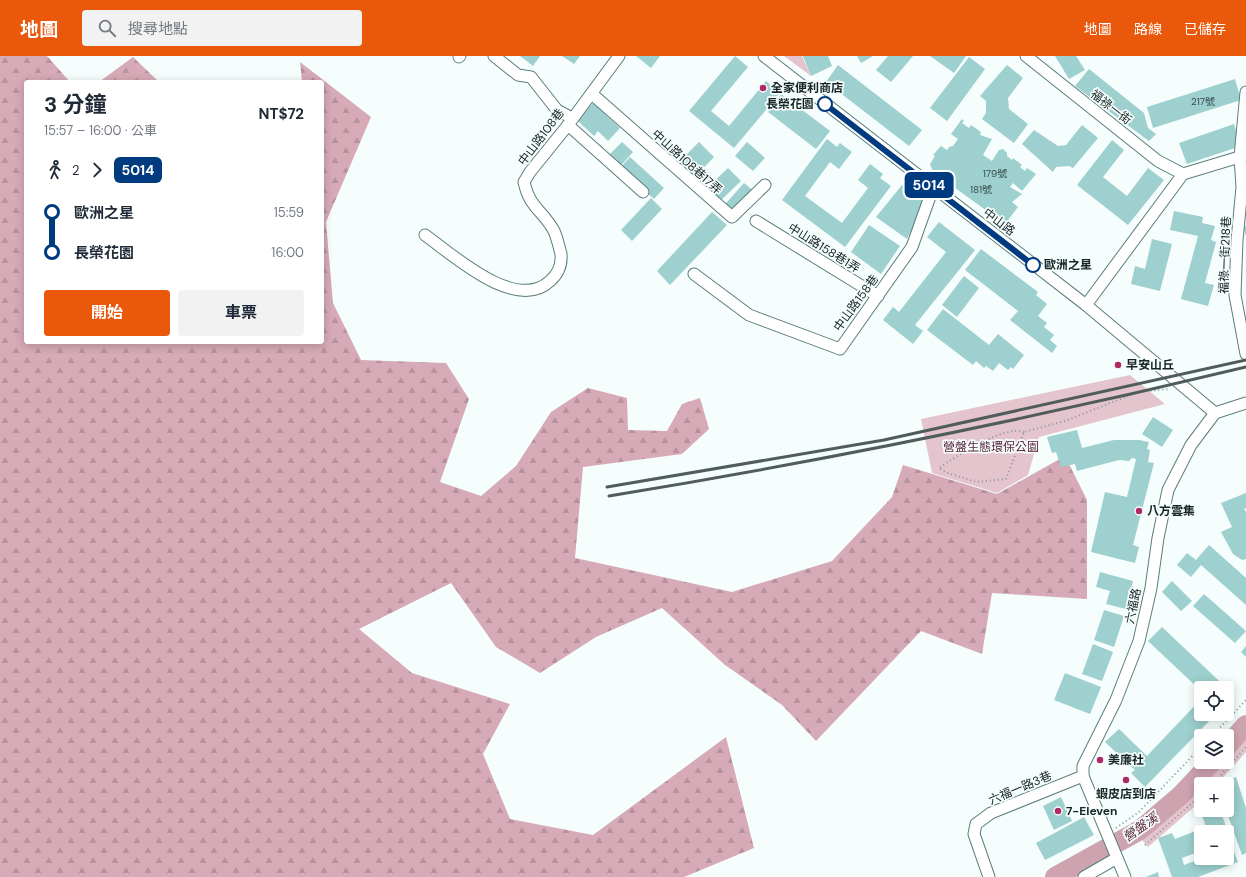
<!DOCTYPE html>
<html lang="zh-TW">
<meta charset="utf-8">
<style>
:root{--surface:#fff;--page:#f2f2f3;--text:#1f2937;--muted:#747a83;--accent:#ea580c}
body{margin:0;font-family:"DM Sans","Noto Sans TC",sans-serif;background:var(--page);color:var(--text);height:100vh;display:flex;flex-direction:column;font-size:15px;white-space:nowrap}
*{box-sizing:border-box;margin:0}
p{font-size:13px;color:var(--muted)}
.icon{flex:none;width:22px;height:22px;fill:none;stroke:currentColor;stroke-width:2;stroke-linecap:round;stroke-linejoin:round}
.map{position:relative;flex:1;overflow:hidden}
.panel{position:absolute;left:24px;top:24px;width:300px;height:264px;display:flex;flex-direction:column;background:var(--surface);border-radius:4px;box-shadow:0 2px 10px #0003}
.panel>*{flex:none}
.badge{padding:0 8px;border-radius:6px;font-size:14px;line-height:26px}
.buttons{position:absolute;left:1194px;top:625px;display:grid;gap:8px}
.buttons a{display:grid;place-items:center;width:40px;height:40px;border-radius:4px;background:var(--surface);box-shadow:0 2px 10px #0003;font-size:20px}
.map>.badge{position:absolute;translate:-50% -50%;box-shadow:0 0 0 2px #fff}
.legs{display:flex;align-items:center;gap:6px;height:44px;padding:0 20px;font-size:13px}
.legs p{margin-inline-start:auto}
.overview{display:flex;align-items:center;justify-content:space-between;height:68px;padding:0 20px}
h1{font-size:22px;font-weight:700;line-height:30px}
.primary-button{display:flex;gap:8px;margin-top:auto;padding:8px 20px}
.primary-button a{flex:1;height:46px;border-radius:4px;background:var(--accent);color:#fff;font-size:16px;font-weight:700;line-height:46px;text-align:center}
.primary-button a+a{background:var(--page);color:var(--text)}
ul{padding:0 20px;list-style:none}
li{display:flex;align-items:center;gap:14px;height:40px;font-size:15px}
li i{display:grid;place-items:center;width:6px;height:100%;margin:0 5px;background:currentColor}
li i::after{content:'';width:10px;height:10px;margin:-5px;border:3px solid;border-radius:50%;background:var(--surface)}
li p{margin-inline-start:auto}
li:first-child i{background:linear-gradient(#0000 50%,currentColor 0)}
li:last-child i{background:linear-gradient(currentColor 50%,#0000 0)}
header{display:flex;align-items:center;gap:24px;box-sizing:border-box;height:56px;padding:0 20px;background:var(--accent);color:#fff}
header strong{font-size:19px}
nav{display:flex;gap:22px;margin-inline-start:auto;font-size:14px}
.search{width:280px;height:36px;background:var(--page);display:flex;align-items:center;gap:10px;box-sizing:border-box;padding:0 14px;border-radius:4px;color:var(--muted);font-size:15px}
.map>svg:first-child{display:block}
.forest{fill:url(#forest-firs)}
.park{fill:#e4c4cd}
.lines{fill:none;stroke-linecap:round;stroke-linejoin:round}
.river{stroke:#cea3b0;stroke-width:20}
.building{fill:#9dd0ce}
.minor-casing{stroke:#5b7d7c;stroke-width:13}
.path{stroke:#8c9696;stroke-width:2;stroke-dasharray:1 3;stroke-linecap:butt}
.minor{stroke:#fff;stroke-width:11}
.rail{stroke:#505c5c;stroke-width:3}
.line-1-casing{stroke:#fff;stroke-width:9}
.line-1{stroke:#003b80;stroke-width:6}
.poi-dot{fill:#b12866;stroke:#f6fdfd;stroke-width:1.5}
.stop-1-dot{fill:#fff;stroke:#003b80;stroke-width:2}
.labels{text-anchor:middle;stroke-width:3.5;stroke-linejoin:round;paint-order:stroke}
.number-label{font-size:10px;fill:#384f4e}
.poi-label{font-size:12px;font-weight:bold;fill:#162424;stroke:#f6fdfd;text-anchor:start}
.stop-label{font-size:12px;font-weight:bold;fill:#162424;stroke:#f6fdfd;text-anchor:end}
.street-label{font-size:12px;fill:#162424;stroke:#f6fdfd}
.park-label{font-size:12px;fill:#551f34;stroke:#f6fdfd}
.water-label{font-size:13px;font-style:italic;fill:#531d32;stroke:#f6fdfd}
</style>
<header>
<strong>地圖</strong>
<div class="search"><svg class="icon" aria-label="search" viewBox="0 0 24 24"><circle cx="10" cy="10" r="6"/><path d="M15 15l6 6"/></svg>搜尋地點</div>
<nav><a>地圖</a><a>路線</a><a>已儲存</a></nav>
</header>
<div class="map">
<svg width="1246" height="821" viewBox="0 0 1246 821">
<defs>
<pattern id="forest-firs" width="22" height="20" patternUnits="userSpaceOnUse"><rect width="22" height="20" fill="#d6aab7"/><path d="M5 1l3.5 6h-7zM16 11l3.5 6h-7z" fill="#b7929d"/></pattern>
</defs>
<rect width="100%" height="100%" fill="#f6fdfd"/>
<g class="forest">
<polygon points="0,0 47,0 70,26 26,26 26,286 322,286 322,26 302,26 300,6 371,61 326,166 333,247 361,304 446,307 469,343 440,426 481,440 516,410 551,356 588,332 627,342 628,374 667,375 682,348 700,342 709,373 682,398 583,411 575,502 732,536 832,505 892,441 903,409 997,438 1065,400 1087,444 1087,543 992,537 982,598 921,575 816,685 782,649 725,609 662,552 596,581 540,617 496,591 451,527 359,573 412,617 510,648 483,698 510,763 593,779 726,681 754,792 684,821 0,821"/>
<polygon points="133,1 159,26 99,26"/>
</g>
<g class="park">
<polygon points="784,0 802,0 811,20"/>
<polygon points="1130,319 1165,348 1039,381 1028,419 997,437 932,417 921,363"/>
<polygon points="1246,670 1246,696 1217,728 1201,728 1201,745 1148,791 1137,778 1182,740 1213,706 1227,706 1227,691"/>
</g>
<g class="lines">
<g class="river">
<polyline points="1227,690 1246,669"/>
<polyline points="1055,821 1140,774 1181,739 1212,706"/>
</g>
</g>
<g class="building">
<polygon points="520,0 540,0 533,10"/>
<polygon points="562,0 580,0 574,8"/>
<polygon points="636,0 660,0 651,12"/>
<polygon points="735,0 748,11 711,55 729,70 766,25 780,37 734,92 689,55"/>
<polygon points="803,0 828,0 832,10 811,20"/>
<polygon points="857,0 873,0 861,7"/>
<polygon points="888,0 913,0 891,26 876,14"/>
<polygon points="930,0 966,0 954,17"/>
<polygon points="1055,0 1076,0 1085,14 1069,23"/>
<polygon points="969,1 985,13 947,65 930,52"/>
<polygon points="838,9 922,74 909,90 826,26"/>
<polygon points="1007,9 1023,22 1008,42 1009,53 1028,68 1014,87 982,63 986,57 986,45 980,40"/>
<polygon points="1089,13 1144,57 1148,72 1156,78 1149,85 1075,30"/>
<polygon points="1235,23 1241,44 1153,72 1147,51"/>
<polygon points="781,38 830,75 816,93 768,56"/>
<polygon points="593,47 620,72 608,85 598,75 594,80 577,64"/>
<polygon points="962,63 964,65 962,67 969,72 971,69 981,76 980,79 992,83 983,99 992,105 999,94 1003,93 1007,97 1007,100 1012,104 1013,102 1022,109 1020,111 1025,115 1027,112 1036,118 1022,135 1013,127 1010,131 1022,138 1012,146 1018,151 1005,168 933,116 930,108 935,100 933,99 941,90 947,94 949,91 953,90 958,83 951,78"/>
<polygon points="1234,68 1241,90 1187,108 1179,87"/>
<polygon points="1082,69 1098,82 1073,112 1069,110 1056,111 1053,116 1022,88 1034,74 1058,90 1066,89"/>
<polygon points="827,83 837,91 840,87 852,96 839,113 830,106 805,140 842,167 868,132 858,124 870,108 883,118 880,122 891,130 845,191 782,144"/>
<polygon points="1112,84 1124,94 1103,121 1127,140 1148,112 1164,124 1128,169 1077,129"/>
<polygon points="622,86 633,96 618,113 606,102"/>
<polygon points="699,86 714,101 692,124 676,109"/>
<polygon points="747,86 765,102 753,115 735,100"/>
<polygon points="630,101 664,132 654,143 620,112"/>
<polygon points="728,112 741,125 715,150 702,137"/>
<polygon points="744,127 756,137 733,164 720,154"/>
<polygon points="902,129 922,144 922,153 907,183 876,161"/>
<polygon points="651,142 662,153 632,185 621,174"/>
<polygon points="1174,155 1203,161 1202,167 1215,170 1211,184 1216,186 1205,227 1214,229 1208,250 1181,243 1198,180 1170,174"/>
<polygon points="712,156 727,169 670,229 657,215"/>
<polygon points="939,166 975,194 915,269 923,275 913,288 883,264 893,251 899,256 946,196 927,181"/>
<polygon points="869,169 900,190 881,218 851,196"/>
<polygon points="1246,170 1246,180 1243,171"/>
<polygon points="1152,183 1172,188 1160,235 1131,228 1135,210 1145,213"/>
<polygon points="981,193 1038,236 1036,239 1047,248 1038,260 1047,267 1044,271 1054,279 1050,284 1057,290 1052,297 1010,264 1018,255 965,214"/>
<polygon points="964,220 979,232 957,261 942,249"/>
<polygon points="943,253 989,289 998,278 1024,299 1013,313 1011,311 1008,314 999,307 993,315 986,310 984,312 976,305 973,309 927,274"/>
<polygon points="1153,361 1173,374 1162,391 1142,378"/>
<polygon points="1077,374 1082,392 1114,384 1139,384 1149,386 1147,393 1150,394 1148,406 1154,407 1133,489 1139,491 1135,507 1091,496 1105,436 1127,441 1136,403 1132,402 1129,405 1119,404 1077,415 1075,408 1061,411 1056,396 1052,397 1047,381"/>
<polygon points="1246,437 1246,452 1244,453 1246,456 1246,503 1242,504 1233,498 1221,476 1232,471 1221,447"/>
<polygon points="1209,489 1246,522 1246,549 1201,509 1191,521 1177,509 1187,497 1196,504"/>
<polygon points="1100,516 1133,525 1126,553 1106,548 1110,535 1096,531"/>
<polygon points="1172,525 1192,545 1181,555 1162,536"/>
<polygon points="1204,538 1246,575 1235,587 1193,550"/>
<polygon points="1104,554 1124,560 1114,591 1094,584"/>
<polygon points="1162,571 1234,639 1227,646 1227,632 1201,632 1201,635 1148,585"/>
<polygon points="1093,588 1113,596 1102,625 1082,618"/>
<polygon points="1246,590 1246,601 1241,596"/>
<polygon points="1065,617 1101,631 1090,658 1054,644"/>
<polygon points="1201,643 1201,658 1216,658 1145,731 1131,717 1135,714 1105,686 1119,673 1147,700"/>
<polygon points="1236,721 1246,752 1246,797 1242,799 1226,754 1227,728 1217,728"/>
<polygon points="1061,741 1072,765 1054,774 1043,750"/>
<polygon points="1201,747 1201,754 1220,754 1231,784 1227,786 1227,776 1201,776 1201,795 1182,802 1184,809 1202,802 1227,802 1227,793 1232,791 1238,806 1198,821 1172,821 1158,782 1172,777 1175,783 1206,771 1198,748"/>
<polygon points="1084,761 1094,779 1045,804 1036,787"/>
<polygon points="1158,816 1159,821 1146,821"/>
</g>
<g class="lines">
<g class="minor-casing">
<g id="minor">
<polyline points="494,0 518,19 531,21 557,54 572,62"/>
<polyline points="764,0 1086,249 1215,357"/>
<polyline points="1026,0 1158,105 1183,118 1246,99"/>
<polyline points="459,1 460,0"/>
<polyline points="1246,36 1240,101 1242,131 1237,184 1235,239 1246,298"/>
<polyline points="592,38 732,161 765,129"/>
<polyline points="568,69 643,136"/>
<polyline points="756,165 878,240"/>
<path d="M425,179C453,199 516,257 550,225C558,218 562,209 561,198C559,191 557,181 554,175C543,154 530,153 524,126L530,116L568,69L619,0"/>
<polyline points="694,218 749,259 840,293 912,191 933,132"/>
<polyline points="1086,249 1183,118"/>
<polyline points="989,821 974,778 976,768 991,757 1083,720"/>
<polyline points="1084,821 1117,802"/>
<polyline points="1125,821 1083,720 1083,710 1116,644 1139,585 1151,532 1158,482 1168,434 1191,389 1215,357 1246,347"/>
</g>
</g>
<g class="path">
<path d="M1024,376C1003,369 957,400 939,412L945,416L976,426L1006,423L1024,376L1065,365L1138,336L1169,333"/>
<polyline points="1212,680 1246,644"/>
<polyline points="1213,728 1246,691"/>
<polyline points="1116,772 1139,756 1201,691"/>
<polyline points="1145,789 1201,739"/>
</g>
<use href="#minor" class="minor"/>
<g class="rail">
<polyline points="607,431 884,384 1246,304"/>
<path d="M609,440C823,405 1035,362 1246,311"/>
</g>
</g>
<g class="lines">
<g class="line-1-casing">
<polyline id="line-1" points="825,48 1033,209"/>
</g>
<use href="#line-1" class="line-1"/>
</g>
<g class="poi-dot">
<circle cx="763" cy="32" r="4"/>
<circle cx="1118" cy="309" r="4"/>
<circle cx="1139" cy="455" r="4"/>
<circle cx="1100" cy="704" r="4"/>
<circle cx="1126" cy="724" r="4"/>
<circle cx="1058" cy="755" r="4"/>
</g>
<g class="stop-1-dot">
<circle cx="825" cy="48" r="7"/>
<circle cx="1033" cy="209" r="7"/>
</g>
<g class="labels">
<g class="number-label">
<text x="1203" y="49">217號</text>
<text x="995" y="121">179號</text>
<text x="981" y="137">181號</text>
</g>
<g class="poi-label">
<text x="771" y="36">全家便利商店</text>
<text x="1126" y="313">早安山丘</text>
<text x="1147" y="459">八方雲集</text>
<text x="1108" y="708">美廉社</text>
<text x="1126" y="742" text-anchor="middle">蝦皮店到店</text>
<text x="1066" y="759">7-Eleven</text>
</g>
<g class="stop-label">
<text x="814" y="52">長榮花園</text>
<text x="1044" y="213" text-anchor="start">歐洲之星</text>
</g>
<g class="street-label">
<text transform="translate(1111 51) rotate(38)" y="4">福祿一街</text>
<text transform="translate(541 81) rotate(-53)" y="4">中山路108巷</text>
<text transform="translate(687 106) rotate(42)" y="4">中山路108巷17弄</text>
<text transform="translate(999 166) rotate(37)" y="4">中山路</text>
<text transform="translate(824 192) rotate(32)" y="4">中山路158巷1弄</text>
<text transform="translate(1225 199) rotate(-88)" y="4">福祿一街218巷</text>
<text transform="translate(856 247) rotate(-54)" y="4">中山路158巷</text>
<text transform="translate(1133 550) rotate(-78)" y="4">六福路</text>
<text transform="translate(1020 732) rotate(-23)" y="4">六福一路3巷</text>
</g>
<g class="park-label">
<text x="991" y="395">營盤生態環保公園</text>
</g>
<g class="water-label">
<text transform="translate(1140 771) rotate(-35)" y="5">營盤溪</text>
</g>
</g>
</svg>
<div class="buttons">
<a><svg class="icon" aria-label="locate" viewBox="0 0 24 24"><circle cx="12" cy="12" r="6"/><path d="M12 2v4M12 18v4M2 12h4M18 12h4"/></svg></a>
<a><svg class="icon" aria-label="layers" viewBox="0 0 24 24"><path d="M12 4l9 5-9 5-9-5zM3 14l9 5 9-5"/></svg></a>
<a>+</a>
<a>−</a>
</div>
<b class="badge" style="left:929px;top:129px;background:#003b80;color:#fff">5014</b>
<section class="panel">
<div class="overview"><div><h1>3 分鐘</h1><p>15:57 – 16:00 · 公車</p></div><b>NT$72</b></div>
<div class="legs"><svg class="icon" aria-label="walk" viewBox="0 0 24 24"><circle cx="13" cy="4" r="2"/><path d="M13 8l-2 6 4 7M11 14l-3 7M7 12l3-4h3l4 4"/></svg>2<svg class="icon" aria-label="forward" viewBox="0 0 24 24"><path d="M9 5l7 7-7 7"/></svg><b class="badge" style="background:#003b80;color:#fff">5014</b></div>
<ul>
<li><i style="color:#003b80"></i><b>歐洲之星</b><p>15:59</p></li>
<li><i style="color:#003b80"></i><b>長榮花園</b><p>16:00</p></li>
</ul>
<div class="primary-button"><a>開始</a><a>車票</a></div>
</section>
</div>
